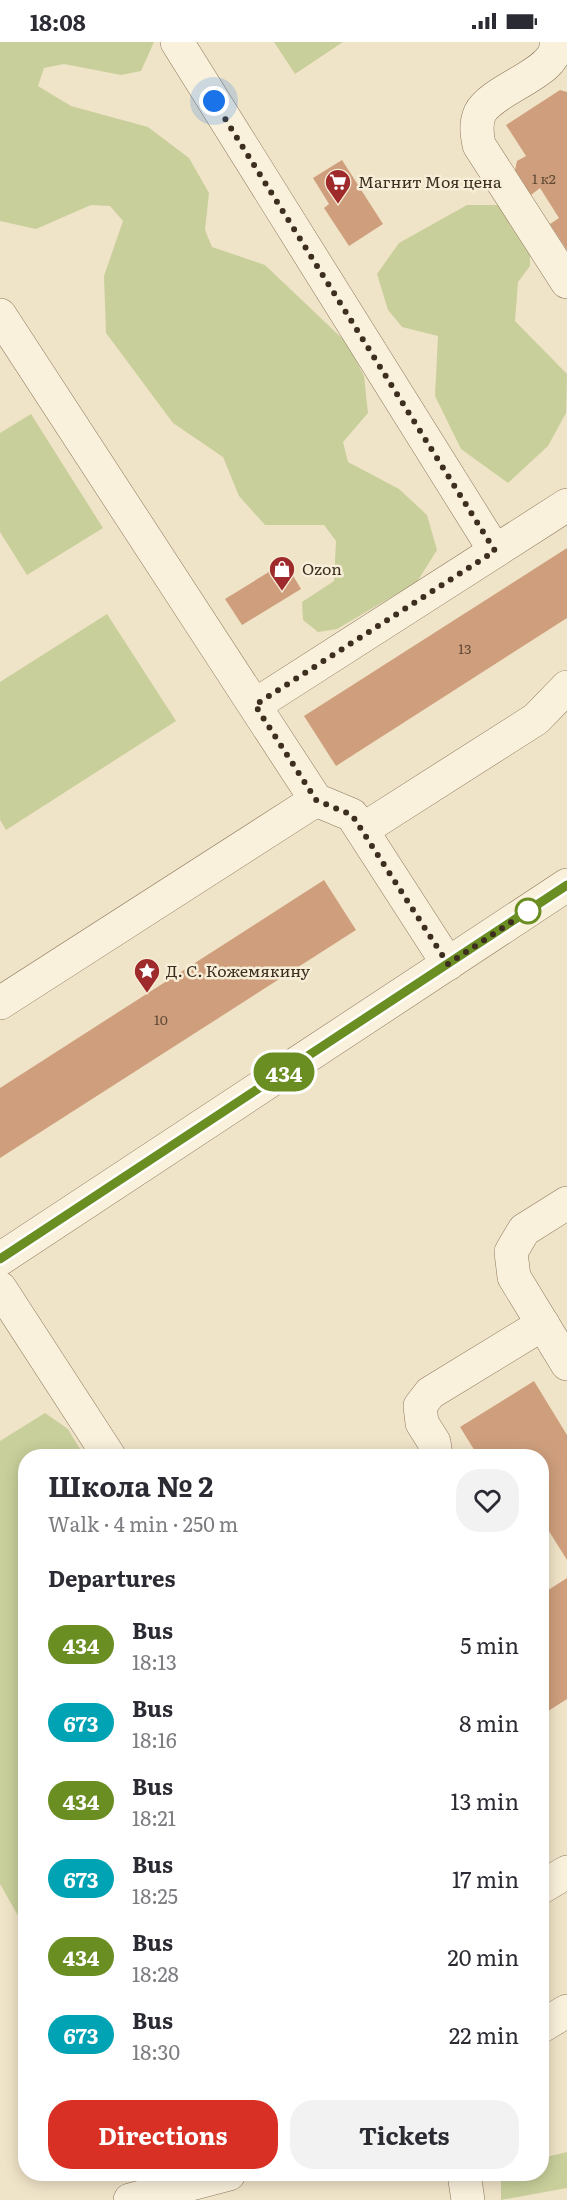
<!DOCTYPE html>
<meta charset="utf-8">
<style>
:root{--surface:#fff;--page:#f2f2f3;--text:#2b2b33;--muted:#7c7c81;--accent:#d93025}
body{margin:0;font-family:Literata,serif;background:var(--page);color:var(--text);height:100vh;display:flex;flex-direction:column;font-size:22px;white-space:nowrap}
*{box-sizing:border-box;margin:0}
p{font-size:20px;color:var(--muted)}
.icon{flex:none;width:33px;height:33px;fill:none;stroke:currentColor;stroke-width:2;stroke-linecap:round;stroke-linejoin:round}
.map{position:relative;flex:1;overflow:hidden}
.drawer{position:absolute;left:18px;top:1407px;width:531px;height:732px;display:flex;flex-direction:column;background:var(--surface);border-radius:24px;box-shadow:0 3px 15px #0003}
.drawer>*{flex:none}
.badge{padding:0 12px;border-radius:20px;font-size:21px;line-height:39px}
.you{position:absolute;width:30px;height:30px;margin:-15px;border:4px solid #fff;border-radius:50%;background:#1a73e8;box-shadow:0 0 0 9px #1a73e833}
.map>.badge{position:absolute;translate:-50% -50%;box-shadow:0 0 0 3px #fff}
h2{padding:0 30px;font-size:22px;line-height:54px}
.round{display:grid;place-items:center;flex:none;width:63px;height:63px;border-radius:24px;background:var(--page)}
.head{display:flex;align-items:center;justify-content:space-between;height:102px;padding:0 30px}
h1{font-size:28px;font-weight:700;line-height:45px}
.primary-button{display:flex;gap:12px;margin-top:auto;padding:12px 30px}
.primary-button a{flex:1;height:69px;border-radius:24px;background:var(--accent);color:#fff;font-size:24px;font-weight:700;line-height:69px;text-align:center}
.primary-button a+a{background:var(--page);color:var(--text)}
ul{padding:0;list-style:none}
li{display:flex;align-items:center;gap:18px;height:78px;padding:0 30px}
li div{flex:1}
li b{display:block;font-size:22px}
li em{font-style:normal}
li .badge{min-width:66px;font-weight:700;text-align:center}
.status{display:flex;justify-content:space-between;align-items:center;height:42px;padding:0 30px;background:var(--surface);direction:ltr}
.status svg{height:16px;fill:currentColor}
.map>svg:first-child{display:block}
.green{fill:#c9cf9b}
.building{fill:#cf9f7d}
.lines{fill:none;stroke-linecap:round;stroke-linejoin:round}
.minor-casing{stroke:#8d765c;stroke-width:34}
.minor{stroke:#faf1dc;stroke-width:33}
.line-casing{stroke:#fff;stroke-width:14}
.line{stroke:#6b8e23;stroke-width:9}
.walk{stroke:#3d2e20;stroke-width:6;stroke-dasharray:0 10.8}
.stop-dot{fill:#fff;stroke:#6b8e23;stroke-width:3}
.labels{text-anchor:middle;stroke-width:5;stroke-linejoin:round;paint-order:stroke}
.number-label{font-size:14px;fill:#624a37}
.poi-label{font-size:16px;fill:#3d2e20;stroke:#f7eed8;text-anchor:start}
</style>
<div class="status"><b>18:08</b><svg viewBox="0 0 49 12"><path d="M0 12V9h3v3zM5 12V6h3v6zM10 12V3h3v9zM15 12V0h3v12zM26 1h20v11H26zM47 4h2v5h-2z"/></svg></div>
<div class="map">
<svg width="567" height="2158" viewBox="0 0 567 2158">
<rect width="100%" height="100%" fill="#f0e4c8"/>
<g class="green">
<polygon points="0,0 154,0 141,29 121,33 64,22 44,26 38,44 71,64 148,85 189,116 209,151 205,188 212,205 265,223 347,301 364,334 368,371 343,400 348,420 399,447 427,473 437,508 417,540 337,587 318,590 303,578 302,560 334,539 336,499 324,483 265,483 239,454 223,415 173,381 106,291 104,234 123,179 110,164 91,163 36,187 0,179"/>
<polygon points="274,0 343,0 295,32"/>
<polygon points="467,163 503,163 530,187 530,224 518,240 515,279 567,332 566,371 548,404 508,441 461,407 435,354 438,294 402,285 388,268 377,232 399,201"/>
<polygon points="31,372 103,486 27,533 0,490 0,391"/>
<polygon points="107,572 176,679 6,788 0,778 0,640"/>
<polygon points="45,1371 68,1387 84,1414 26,1414 25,1886 0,1842 0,1399"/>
<polygon points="567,2110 567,2146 501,2158 501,2132 542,2132 542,2116"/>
</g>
<g class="building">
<polygon points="560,48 567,50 567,208 550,182 559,176 540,146 531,153 515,128 517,119 526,114 506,83"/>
<polygon points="342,118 383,182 349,204 324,166 329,162 313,136"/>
<polygon points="567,506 567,576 336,724 304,674"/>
<polygon points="285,520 301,547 242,583 225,557"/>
<polygon points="324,838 356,888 0,1116 0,1046"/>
<polygon points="534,1339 567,1393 567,1518 547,1486 542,1489 542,1414 478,1414 460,1385"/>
<polygon points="567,1536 567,1657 542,1673 542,1552"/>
<polygon points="542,1781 549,1793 542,1798"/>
</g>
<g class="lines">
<g class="minor-casing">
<g id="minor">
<polyline points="177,0 495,509"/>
<path d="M556,0C560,31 494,45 480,71C475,82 477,93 479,103L567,240"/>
<polyline points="0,273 316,758 352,773 448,922"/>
<polyline points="255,663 567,463"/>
<polyline points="362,788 536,677 567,645"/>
<polyline points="0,961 316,758"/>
<polyline points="567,1161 524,1188 511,1210 514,1235 567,1322"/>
<polyline points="0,1217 567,843"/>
<polyline points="0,1246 109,1414"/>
<polyline points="436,1414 434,1400 422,1381 420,1364 430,1351 543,1282"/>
<polyline points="542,1845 567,1830"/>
<polyline points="542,1984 567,1969"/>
<polyline points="464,2132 468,2158"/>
<polyline points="130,2158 229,2132"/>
</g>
</g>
<use href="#minor" class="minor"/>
</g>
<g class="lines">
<g class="line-casing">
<polyline id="line" points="0,1217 567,843"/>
</g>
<use href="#line" class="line"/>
<polyline class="walk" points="214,59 495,509 255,663 316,758 352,773 448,922 528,869"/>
</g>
<defs>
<g id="supermarket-pin" transform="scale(1.35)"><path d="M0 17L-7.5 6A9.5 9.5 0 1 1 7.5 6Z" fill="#9e2a2b" stroke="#f7eed8"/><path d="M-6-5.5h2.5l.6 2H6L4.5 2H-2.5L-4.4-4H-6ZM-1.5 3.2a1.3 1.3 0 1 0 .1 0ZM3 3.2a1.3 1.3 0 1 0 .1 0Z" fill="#fff"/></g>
<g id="shop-pin" transform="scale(1.35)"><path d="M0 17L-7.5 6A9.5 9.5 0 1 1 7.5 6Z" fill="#9e2a2b" stroke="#f7eed8"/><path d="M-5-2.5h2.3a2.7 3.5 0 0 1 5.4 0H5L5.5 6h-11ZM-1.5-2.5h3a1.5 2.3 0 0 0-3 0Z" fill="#fff"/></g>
<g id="sight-pin" transform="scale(1.35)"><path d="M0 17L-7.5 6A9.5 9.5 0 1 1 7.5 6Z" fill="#9e2a2b" stroke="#f7eed8"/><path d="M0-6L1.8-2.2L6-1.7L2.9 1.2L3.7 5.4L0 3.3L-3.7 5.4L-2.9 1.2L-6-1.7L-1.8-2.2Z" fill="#fff"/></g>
</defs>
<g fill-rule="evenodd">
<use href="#supermarket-pin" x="338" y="140"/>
<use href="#shop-pin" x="282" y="527"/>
<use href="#sight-pin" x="147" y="929"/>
</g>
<circle class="stop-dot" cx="528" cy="869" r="12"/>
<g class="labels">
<g class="number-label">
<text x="544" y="142">1 к2</text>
<text x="465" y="612">13</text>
<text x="161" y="983">10</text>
</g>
<g class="poi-label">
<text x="358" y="146">Магнит Моя цена</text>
<text x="302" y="533">Ozon</text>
<text x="166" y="935">Д. С. Кожемякину</text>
</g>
</g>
</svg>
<div class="you" style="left:214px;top:59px"></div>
<b class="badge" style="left:284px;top:1030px;background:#6b8e23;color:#fff">434</b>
<section class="drawer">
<div class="head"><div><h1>Школа № 2</h1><p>Walk · 4 min · 250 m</p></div><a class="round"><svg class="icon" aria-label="heart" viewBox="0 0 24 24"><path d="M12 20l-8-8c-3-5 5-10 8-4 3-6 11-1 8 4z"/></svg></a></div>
<h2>Departures</h2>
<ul>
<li><span class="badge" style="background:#6b8e23;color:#fff">434</span><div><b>Bus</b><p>18:13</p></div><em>5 min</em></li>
<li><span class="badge" style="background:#00a3b4;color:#fff">673</span><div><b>Bus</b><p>18:16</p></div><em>8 min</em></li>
<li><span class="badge" style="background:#6b8e23;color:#fff">434</span><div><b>Bus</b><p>18:21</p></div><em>13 min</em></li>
<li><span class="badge" style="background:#00a3b4;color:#fff">673</span><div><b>Bus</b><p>18:25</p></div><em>17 min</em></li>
<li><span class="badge" style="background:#6b8e23;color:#fff">434</span><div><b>Bus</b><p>18:28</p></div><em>20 min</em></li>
<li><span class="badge" style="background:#00a3b4;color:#fff">673</span><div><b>Bus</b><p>18:30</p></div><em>22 min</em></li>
</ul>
<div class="primary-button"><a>Directions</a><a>Tickets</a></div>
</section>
</div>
